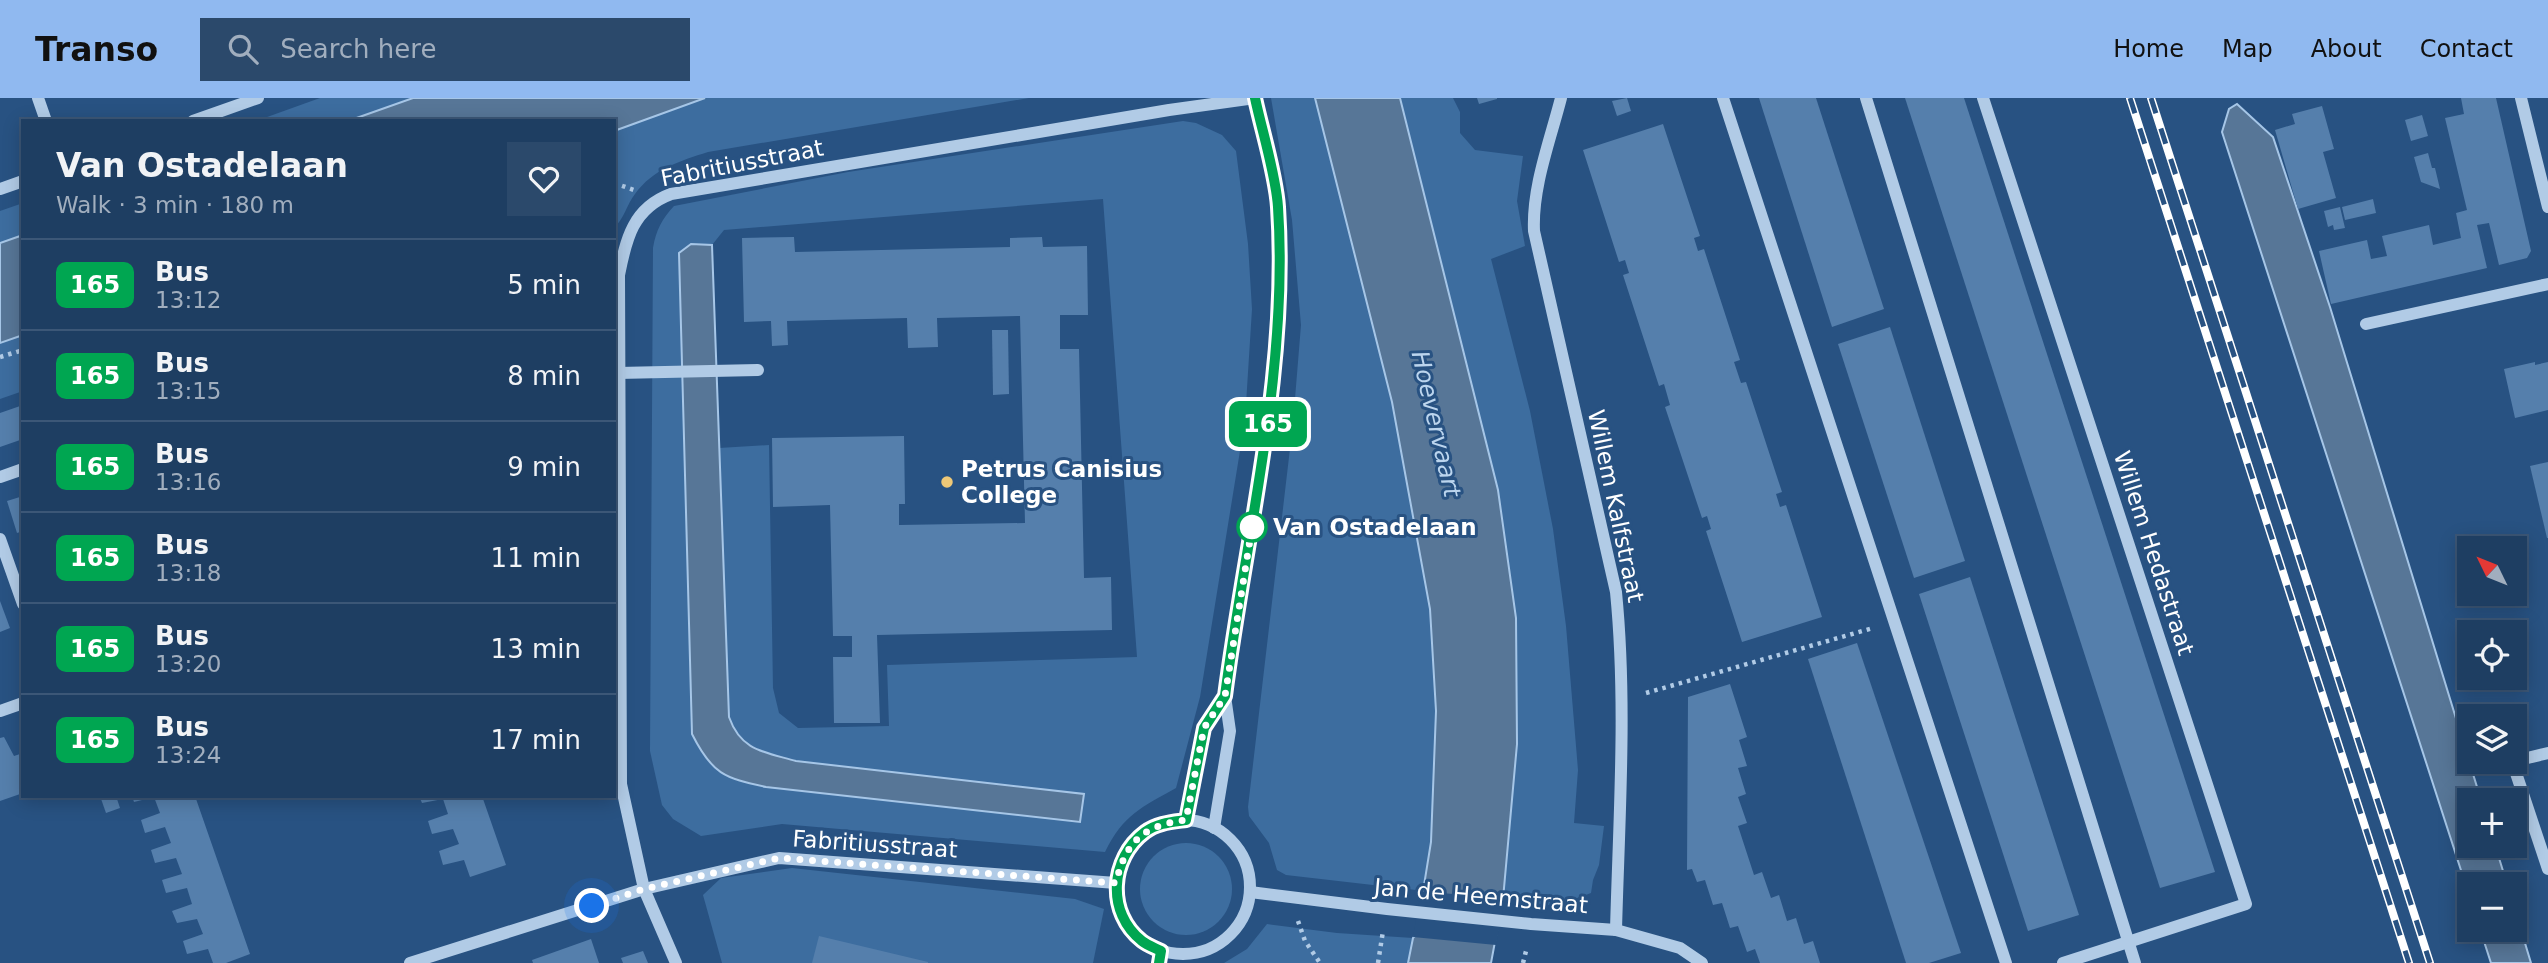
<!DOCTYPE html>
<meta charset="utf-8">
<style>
:root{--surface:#1e3e62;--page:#2b496b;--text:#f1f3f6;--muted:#a1aebe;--line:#3c5777;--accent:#90b9f0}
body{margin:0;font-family:"DejaVu Sans",sans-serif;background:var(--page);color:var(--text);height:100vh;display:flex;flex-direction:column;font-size:26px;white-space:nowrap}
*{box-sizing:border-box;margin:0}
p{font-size:23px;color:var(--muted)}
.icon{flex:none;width:38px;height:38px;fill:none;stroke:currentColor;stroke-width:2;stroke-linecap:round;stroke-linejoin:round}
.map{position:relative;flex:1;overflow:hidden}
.sheet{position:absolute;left:21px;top:21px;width:595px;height:679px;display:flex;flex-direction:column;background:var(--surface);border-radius:0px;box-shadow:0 4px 18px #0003,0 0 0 2px var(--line)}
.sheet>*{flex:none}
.badge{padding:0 14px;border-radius:10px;font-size:24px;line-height:46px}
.needle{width:46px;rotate:313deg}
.buttons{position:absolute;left:2457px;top:438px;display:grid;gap:14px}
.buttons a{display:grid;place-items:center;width:70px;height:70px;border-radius:0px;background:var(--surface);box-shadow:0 4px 18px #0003,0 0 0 2px var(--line);font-size:35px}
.you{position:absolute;width:35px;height:35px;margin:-18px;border:5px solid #fff;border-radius:50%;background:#1a73e8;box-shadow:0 0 0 10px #1a73e833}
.map>.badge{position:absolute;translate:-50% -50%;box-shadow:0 0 0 4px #fff}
.round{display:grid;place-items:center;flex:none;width:74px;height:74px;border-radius:0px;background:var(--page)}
.summary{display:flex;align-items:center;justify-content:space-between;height:119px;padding:0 35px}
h1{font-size:33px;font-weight:600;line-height:52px}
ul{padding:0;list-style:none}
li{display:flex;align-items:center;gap:21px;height:91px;padding:0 35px;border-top:2px solid var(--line)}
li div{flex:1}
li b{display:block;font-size:26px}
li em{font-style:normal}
li .badge{min-width:77px;font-weight:700;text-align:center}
header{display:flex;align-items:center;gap:42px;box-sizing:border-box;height:98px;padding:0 35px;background:var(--accent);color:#111}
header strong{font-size:33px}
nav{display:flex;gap:38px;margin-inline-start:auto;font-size:24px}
.search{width:490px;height:63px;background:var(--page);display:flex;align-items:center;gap:18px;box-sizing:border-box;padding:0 24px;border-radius:0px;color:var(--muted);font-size:26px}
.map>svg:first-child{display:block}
.green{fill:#3d6d9f;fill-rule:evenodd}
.water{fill:#577697;stroke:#a6c6e7;stroke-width:2}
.pier{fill:#285282}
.building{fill:#557fac}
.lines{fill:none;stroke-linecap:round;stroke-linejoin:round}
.path{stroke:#b1cbe6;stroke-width:4.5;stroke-dasharray:3.5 5;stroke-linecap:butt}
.minor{stroke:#b1cbe6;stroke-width:12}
.rail-casing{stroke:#fff;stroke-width:8}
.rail{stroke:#285282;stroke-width:5;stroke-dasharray:16;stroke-linecap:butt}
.line-casing{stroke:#fff;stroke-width:16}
.line{stroke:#00a651;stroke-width:10}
.walk{stroke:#fff;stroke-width:7;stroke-dasharray:0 12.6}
.poi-dot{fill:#eec877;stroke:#285282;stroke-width:2.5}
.stop-dot{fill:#fff;stroke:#00a651;stroke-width:3.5}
.labels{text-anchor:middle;stroke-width:6;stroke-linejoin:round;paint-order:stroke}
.street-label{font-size:23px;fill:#fff;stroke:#285282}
.poi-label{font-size:23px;font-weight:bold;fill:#fff;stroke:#285282;text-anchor:start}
.stop-label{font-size:23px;font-weight:bold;fill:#fff;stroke:#285282;text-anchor:start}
.water-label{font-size:24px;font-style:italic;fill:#bcd5ee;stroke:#285282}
</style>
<header>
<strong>Transo</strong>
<div class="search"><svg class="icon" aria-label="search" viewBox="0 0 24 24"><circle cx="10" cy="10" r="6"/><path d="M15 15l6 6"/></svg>Search here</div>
<nav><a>Home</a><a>Map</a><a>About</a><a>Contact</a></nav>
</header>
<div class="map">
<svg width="2548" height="865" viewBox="0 0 2548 865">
<rect width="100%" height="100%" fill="#285282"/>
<g class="green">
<polygon points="320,0 413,0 348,23 256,23"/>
<path d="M705,0H1029L708,54C680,63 653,71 635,96C627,106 624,121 614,130V33Z"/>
<polygon points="1271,0 1315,0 1392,304 1430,511 1436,613 1431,744 1425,793 1286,777 1277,772 1269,745 1249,718 1248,709 1293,325 1301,227 1292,122"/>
<polygon points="1400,0 1453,0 1460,14 1460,35 1475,52 1523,58 1517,103 1525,148 1491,161 1530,313 1553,431 1566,528 1578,672 1574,725 1604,728 1599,767 1593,782 1591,795 1556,808 1503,801 1517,646 1516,520 1498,392"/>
<path d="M1183,23L1196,25L1222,37L1236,53L1248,146L1252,211L1245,322L1200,599L1176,690C1142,709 1123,717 1105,754L782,726L701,738L673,721L662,707L650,653L653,150C656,132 662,121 674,108L848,74ZM1103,101L1137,559L887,567L889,628L798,630L779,615L773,590L769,347L719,350L729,619C741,653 764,654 796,663L1084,696L737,683C712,671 704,661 692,636L679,156L691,146L712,147L724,132Z"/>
<polygon points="23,105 23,137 0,145 0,113"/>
<polygon points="23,237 23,293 0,301 0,245"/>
<circle cx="1186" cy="791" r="46"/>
<polygon points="792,770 1075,801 1104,811 1093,865 722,865 703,797 721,780"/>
<polygon points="1267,826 1337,835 1413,840 1408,865 1224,865 1247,851"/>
</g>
<g class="water">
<polygon points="413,0 705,0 614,33 614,23 348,23"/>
<polygon points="1315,0 1400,0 1498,392 1516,520 1517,646 1503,801 1491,865 1408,865 1413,840 1416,837 1431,744 1436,613 1430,511 1392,304"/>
<polygon points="2237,6 2273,39 2330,209 2481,702 2469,702 2469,747 2495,747 2507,786 2469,786 2469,797 2222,34 2229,11"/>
<polygon points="23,137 23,237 0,245 0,145"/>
<path d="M691,146L712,147L729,619C741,653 764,654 796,663L1084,696L1080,724L766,689C724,680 712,676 692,636L679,155Z"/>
<polygon points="2515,812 2531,865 2491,865 2480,831 2515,831"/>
</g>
<polygon class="pier" points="1421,793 1505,801 1496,847 1413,839"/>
<g class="building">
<polygon points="1477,0 1497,0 1497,1 1479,6"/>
<polygon points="1627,0 1631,13 1617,18 1612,3"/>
<polygon points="1759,0 1816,0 1884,211 1832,229"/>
<polygon points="1905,0 1964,0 2215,774 2160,790"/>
<polygon points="2461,0 2496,0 2531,153 2527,160 2499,167 2489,125 2477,127 2487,170 2331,206 2319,153 2367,142 2371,161 2387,158 2382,138 2429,127 2433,147 2461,140 2456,115 2467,112 2445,20 2464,16"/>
<polygon points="2322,8 2334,51 2323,54 2336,100 2298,111 2275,32 2295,26 2292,16"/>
<polygon points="2422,17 2428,38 2411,43 2405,22"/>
<polygon points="1663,26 1700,138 1694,140 1698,153 1704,151 1740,262 1734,264 1741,285 1746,284 1782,394 1776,396 1780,409 1786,407 1822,519 1742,544 1706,433 1711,431 1707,418 1702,420 1665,309 1670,307 1664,286 1659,288 1623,177 1629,175 1625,162 1619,164 1583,52"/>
<polygon points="2428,55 2432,70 2435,70 2440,91 2421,84 2414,59"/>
<polygon points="2373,101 2376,115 2345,122 2342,109"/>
<polygon points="2340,109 2345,130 2334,132 2333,127 2328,129 2324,113"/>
<polygon points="794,139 795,154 1010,149 1010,140 1042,139 1043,149 1087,148 1088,217 1060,217 1060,251 1079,251 1084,480 1111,479 1112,532 877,537 880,625 834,625 833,559 852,559 852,538 833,538 830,407 773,409 772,340 904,338 905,406 899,406 899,427 1025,425 1020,218 937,220 938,249 908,250 907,220 787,223 788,247 772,248 771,223 744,224 742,140"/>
<polygon points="1890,229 1965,463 1914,480 1838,246"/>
<polygon points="992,232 1008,232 1009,296 993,297"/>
<polygon points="2535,264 2535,267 2548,264 2548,312 2515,320 2504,271"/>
<polygon points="23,307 23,341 0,349 0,315"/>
<polygon points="2548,364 2548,440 2547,440 2530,368"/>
<polygon points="23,398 23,433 17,435 7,403"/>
<polygon points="1970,479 2079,817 2028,833 1919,496"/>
<polygon points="0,503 10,530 0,534"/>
<polygon points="1857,545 1961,855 1929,865 1906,865 1808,561"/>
<polygon points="1730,586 1747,639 1739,642 1747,668 1738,670 1746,696 1738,699 1747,725 1738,728 1754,777 1762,774 1771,800 1779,797 1787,823 1796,820 1804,846 1813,843 1820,865 1760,865 1755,851 1747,854 1738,828 1730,830 1722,805 1713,807 1705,782 1697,784 1692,771 1687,772 1688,599"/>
<polygon points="4,639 14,658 23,655 23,695 0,703 0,640"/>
<polygon points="100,698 116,698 120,710 106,715"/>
<polygon points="132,698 195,698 250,856 226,865 213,865 208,851 187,856 183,843 203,836 197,821 177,825 172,813 192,806 187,790 166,795 162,782 182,776 176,760 155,765 151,752 171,745 165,729 145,735 141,722 160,715 154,699 134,704"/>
<polygon points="419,698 482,698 506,767 470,779 464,762 443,767 439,753 459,746 453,731 432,736 428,723 448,716 443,701 422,705"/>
<polygon points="819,838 928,864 928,865 812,865"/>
<polygon points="591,841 599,865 533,865 532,862"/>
<polygon points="643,853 648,865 623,865 621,860"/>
</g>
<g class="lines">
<g class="path">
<polyline points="614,85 634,92"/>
<polyline points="0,259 23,252"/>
<polyline points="1646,595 1873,530"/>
<polyline points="1298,823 1305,843 1320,865"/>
<polyline points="1378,865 1383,833"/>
<polyline points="1523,865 1527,849"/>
</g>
<g class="minor">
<polyline points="38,0 46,23"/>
<path d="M1561,0C1550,43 1532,89 1534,133L1616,494C1627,606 1619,719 1616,832"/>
<polyline points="1723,0 2006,865"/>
<polyline points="1866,0 2135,865"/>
<polyline points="1983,0 2246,806 2063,865"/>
<polyline points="2521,0 2548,109"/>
<polyline points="193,23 258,0"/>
<polyline points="0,91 23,83"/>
<polyline points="2366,226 2548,186"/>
<polyline points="618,275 758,272"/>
<polyline points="0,379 23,371"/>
<polyline points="0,441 23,506"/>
<polyline points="0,613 23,605"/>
<polyline points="2512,663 2548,771"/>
<polyline points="2515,663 2548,655"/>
<polyline points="1186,722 1204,630 1225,598"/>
<circle cx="1183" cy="789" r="67"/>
<path d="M1214,730L1230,633L1225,598C1246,435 1289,274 1278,109C1276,77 1262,33 1255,0"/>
<polyline points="1250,794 1387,811 1531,826 1616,832 1680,850 1702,865"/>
<polyline points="410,865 644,791 779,760 1116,785"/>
<path d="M676,865L644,791L621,686L619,177C626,141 633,110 671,96L1169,12L1255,0"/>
</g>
<g class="rail-casing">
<g id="rail">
<polyline points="2130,0 2409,865"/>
<polyline points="2151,0 2430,865"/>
</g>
</g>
<use href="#rail" class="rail"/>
</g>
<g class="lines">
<g class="line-casing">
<path id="line" d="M1159,865L1161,853C1155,850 1147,847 1142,843C1106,815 1110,760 1145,734C1157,725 1172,724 1186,722L1204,630L1225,598C1246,435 1289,274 1278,109C1276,77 1262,33 1255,0"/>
</g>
<use href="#line" class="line"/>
<path class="walk" d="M592,808L644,791L779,760L1116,785C1125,744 1144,727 1186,722L1204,630L1225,598L1252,429"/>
</g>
<circle class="poi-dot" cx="947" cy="384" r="7"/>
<circle class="stop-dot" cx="1252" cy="429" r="14"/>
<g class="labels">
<g class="street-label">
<text transform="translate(742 65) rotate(-11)" y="8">Fabritiusstraat</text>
<text transform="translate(1616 408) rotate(78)" y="8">Willem Kalfstraat</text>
<text transform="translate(2154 455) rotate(72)" y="8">Willem Hedastraat</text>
<text transform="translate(875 746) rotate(4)" y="8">Fabritiusstraat</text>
<text transform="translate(1481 798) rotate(5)" y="8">Jan de Heemstraat</text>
</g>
<g class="poi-label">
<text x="961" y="379">Petrus Canisius<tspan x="961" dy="26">College</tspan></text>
</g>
<g class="stop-label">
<text x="1273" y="437">Van Ostadelaan</text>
</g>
<g class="water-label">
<text transform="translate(1436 326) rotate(77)" y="8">Hoevervaart</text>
</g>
</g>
</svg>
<div class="buttons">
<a><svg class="needle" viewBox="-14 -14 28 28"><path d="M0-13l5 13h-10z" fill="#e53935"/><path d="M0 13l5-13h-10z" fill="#a1aebe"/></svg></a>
<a><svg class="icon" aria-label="locate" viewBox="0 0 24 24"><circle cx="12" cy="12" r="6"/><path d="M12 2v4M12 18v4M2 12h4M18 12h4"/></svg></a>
<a><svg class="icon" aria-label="layers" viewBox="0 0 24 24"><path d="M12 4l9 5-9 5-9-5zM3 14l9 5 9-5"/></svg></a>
<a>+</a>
<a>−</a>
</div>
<div class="you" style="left:592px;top:808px"></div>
<b class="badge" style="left:1268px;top:326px;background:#00a651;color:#fff">165</b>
<section class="sheet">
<div class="summary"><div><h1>Van Ostadelaan</h1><p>Walk · 3 min · 180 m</p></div><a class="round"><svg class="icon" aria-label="heart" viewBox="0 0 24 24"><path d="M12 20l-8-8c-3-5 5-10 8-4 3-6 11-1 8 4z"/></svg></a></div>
<ul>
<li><span class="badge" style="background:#00a651;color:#fff">165</span><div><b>Bus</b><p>13:12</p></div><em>5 min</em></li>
<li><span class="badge" style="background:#00a651;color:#fff">165</span><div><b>Bus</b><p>13:15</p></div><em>8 min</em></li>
<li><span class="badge" style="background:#00a651;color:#fff">165</span><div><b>Bus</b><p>13:16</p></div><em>9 min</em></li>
<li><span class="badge" style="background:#00a651;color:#fff">165</span><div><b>Bus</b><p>13:18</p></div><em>11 min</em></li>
<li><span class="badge" style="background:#00a651;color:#fff">165</span><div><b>Bus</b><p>13:20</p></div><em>13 min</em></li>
<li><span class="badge" style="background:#00a651;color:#fff">165</span><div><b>Bus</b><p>13:24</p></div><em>17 min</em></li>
</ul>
</section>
</div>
